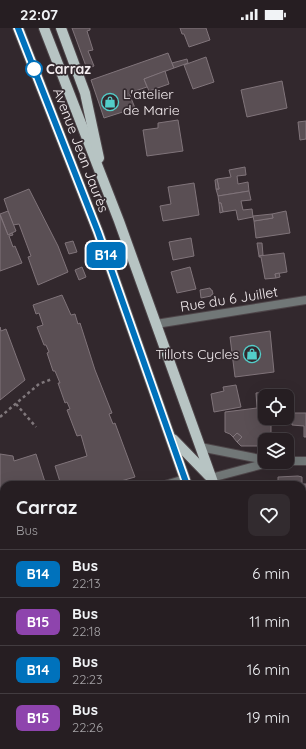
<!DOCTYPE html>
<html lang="fr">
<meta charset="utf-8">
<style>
:root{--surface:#261e22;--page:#322b2f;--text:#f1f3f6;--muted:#a4a2a5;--line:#423c40}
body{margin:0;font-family:Quicksand,sans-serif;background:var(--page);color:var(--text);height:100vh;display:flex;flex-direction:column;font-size:15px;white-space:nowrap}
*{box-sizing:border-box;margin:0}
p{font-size:13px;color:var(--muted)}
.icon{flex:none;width:22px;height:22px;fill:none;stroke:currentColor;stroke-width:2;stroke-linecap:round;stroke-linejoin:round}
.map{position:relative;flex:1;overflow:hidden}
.drawer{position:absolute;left:0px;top:453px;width:306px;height:268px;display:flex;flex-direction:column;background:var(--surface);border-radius:12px 12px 0 0;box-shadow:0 4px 16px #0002,0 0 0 1px var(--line)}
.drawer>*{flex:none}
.badge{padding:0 8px;border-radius:6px;font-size:14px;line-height:26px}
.buttons{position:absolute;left:258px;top:361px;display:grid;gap:8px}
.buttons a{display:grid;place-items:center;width:36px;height:36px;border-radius:8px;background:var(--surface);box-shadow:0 4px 16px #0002,0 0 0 1px var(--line);font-size:20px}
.map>.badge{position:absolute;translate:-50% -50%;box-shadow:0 0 0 2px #fff}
.round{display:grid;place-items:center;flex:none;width:42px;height:42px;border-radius:8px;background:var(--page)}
.headline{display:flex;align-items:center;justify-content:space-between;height:68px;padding:0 16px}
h1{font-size:19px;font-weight:800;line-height:30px}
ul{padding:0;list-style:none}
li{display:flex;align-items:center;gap:12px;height:48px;padding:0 16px;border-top:1px solid var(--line)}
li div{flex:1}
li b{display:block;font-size:15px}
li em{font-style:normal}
li .badge{min-width:44px;font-weight:700;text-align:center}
.status{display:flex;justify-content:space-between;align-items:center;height:28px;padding:0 20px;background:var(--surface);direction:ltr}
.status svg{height:11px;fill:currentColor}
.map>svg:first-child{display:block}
.building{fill:#5a4f54;stroke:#80747a}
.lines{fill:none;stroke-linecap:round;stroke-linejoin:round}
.street-casing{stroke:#4d4448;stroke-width:10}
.primary-casing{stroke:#4d4448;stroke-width:12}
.path{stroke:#80787c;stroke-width:2.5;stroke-dasharray:3 3;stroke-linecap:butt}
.street{stroke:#717777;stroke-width:8}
.primary{stroke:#b7c4c3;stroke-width:10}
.line-casing{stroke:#fff;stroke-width:9}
.line{stroke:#0072bc;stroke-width:6}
.stop-dot{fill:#fff;stroke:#0072bc;stroke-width:2}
.labels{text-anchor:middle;stroke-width:3.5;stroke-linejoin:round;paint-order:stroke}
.stop-label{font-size:14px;font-weight:bold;fill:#f5eef1;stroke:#32282d;text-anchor:start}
.poi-label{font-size:14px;fill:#f5eef1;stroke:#32282d;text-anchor:start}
.street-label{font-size:14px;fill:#f5eef1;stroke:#32282d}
</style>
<div class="status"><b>22:07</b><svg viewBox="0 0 49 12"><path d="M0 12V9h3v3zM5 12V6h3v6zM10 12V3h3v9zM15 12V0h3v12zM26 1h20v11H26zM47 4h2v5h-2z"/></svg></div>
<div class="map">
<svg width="306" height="721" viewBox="0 0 306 721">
<rect width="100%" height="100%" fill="#32282d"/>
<g class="building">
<polygon points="72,0 90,0 90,2 87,3 93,22 88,23 94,38 87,41"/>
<polygon points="180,0 206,0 210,12 189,19 184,6 182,6"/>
<polygon points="168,25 174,40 144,51 147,59 129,65 135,80 104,90 91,52"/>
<polygon points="206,29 214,54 193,61 184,37"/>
<polygon points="187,31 188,35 174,40 172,35"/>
<polygon points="165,43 169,56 149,63 144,51"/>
<polygon points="282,53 287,80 247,89 241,62"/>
<polygon points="178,92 183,123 147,128 143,102 158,100 158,95"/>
<polygon points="306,93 306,111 300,112 298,94"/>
<polygon points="245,139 246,147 237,148 238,156 248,154 249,163 218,168 216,161 219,161 217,151 231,149 229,142"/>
<polygon points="217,151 219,161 216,161 215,152"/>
<polygon points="194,155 199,187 163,193 160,178 171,176 168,159"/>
<polygon points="29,161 58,218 68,244 38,257 28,229 31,228 19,196 13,197 4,171"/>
<polygon points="249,163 251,172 241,173 243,182 252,181 253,189 238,192 236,182 223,184 221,175 219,175 218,168"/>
<polygon points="219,175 221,175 223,184 220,185"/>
<polygon points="8,183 16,203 8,207 0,186"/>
<polygon points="286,183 290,205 256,210 254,193 273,190 272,186"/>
<polygon points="272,186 273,190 254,193 253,188"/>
<polygon points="0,187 8,207 12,205 13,207 9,208 13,219 15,218 22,235 0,243"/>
<polygon points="191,210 194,228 173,232 169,214"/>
<polygon points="73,213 77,224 69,226 65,215"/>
<polygon points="257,215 262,215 263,227 259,228"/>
<polygon points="284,225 287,244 275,246 276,250 265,251 261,229 259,229 259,228"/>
<polygon points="82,239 86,249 79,252 75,242"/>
<polygon points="190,239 196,261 177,265 171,244"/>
<polygon points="279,245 280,249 276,250 275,246"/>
<polygon points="210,260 211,262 212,262 213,266 211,267 211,268 201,270 200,262"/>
<polygon points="62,267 71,287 75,286 78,296 80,295 95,342 112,385 109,386 113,396 115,395 135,449 107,457 61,457 55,438 87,428 81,407 77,408 67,382 70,381 67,374 65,375 58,355 60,355 55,343 53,343 47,325 49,324 46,317 44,317 37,299 43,297 39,285 36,286 33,277"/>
<polygon points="0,299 1,303 6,301 25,352 0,372"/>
<polygon points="270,303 274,344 235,349 230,309"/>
<polygon points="236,357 241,379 214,384 211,366 224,363 223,359"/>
<polygon points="286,362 288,375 287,376 287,368 265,368 265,379 257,380 256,365"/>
<polygon points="265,379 265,390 271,390 271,409 264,409 264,418 241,418 237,414 242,409 237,405 233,409 230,406 225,404 225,384"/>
<polygon points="292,385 306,385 306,409 304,409 304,398 292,397"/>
<polygon points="237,405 242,409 237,414 233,409"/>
<polygon points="0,426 13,428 14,433 36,426 46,457 4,457 4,490 0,491"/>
<polygon points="298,448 302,449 302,456 306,456 306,477 302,477 302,457 278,457 278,449"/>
<polygon points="302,485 306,485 306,521 302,522"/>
<polygon points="306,566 306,590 303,591 302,567"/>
<polygon points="306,619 306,644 302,632 302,620"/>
<polygon points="0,687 4,687 4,711 0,712"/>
<polygon points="134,717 159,717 160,721 135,721"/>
<polygon points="191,717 192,721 174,721"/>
</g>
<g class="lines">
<g class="street-casing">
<g id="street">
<polyline points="156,296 306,272"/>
<polyline points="200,419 265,432"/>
<polyline points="287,433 306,433"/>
<polyline points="211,450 271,434"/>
<polyline points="165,457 185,451"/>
<polyline points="0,510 4,508"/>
<polyline points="302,601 306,601"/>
<polyline points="43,721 74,717"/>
</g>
</g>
<g class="primary-casing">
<g id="primary">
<polyline points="18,0 98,204 187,457"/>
<polyline points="44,0 119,193 214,457"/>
<polyline points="61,0 85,65 99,130"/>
<polyline points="173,411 209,448"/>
<polyline points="302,701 306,712"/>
<polyline points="284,717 285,721"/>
</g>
</g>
<g class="path">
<polyline points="16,376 36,399"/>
<polyline points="0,389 39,356 52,351"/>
</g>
<use href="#street" class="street"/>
<use href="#primary" class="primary"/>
</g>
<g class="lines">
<g class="line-casing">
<polyline id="line" points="18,0 98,204 187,457"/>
</g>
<use href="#line" class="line"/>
</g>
<defs>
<g id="shop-ring" transform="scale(0.9)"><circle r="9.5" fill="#32282d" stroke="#53cdc9" stroke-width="1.5"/><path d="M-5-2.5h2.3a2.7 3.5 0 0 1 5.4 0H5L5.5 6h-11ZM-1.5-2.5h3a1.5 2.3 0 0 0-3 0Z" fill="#53cdc9"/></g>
</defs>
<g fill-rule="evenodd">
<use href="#shop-ring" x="110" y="74"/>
<use href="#shop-ring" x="252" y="326"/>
</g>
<circle class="stop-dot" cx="34" cy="41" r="8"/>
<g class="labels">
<g class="stop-label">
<text x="46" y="46">Carraz</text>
</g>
<g class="poi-label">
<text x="123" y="71">L'atelier<tspan x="123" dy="16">de Marie</tspan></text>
<text x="239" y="331" text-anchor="end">Tillots Cycles</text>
</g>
<g class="street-label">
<text transform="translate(81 122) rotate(69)" y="5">Avenue Jean Jaurès</text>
<text transform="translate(229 271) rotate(-9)" y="5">Rue du 6 Juillet</text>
</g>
</g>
</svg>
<div class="buttons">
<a><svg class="icon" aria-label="locate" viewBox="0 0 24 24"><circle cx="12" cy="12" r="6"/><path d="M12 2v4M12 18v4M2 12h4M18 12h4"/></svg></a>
<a><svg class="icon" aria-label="layers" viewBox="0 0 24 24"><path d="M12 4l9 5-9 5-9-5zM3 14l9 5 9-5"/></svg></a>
</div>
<b class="badge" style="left:106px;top:227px;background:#0072bc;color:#fff">B14</b>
<section class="drawer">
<div class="headline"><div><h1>Carraz</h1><p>Bus</p></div><a class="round"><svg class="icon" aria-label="heart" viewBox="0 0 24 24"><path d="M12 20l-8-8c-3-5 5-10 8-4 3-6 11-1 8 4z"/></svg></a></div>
<ul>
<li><span class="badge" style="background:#0072bc;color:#fff">B14</span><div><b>Bus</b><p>22:13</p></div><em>6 min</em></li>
<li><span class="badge" style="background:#8e44ad;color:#fff">B15</span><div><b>Bus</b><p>22:18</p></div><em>11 min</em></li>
<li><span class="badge" style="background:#0072bc;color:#fff">B14</span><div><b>Bus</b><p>22:23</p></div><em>16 min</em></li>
<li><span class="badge" style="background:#8e44ad;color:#fff">B15</span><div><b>Bus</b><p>22:26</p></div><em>19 min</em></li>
</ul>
</section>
</div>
